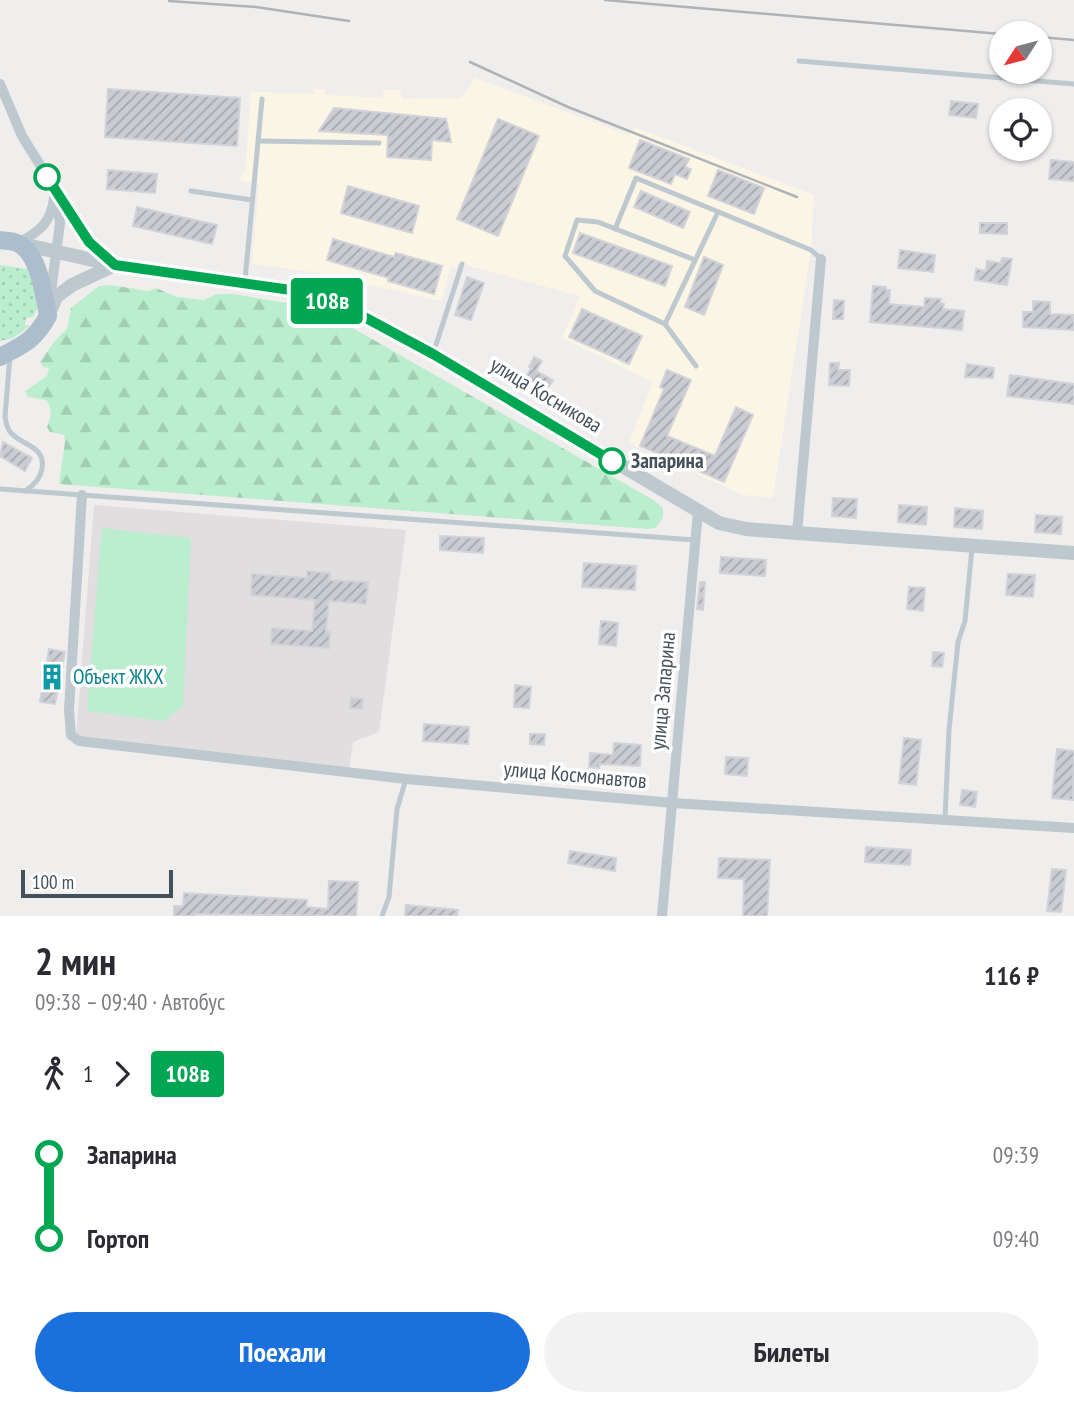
<!DOCTYPE html>
<html lang="ru">
<meta charset="utf-8">
<style>
:root{--surface:#fff;--page:#f2f2f3;--text:#2b2b33;--muted:#7c7c81;--accent:#1a71dd}
body{margin:0;font-family:"PT Sans Narrow",sans-serif;background:var(--page);color:var(--text);height:100vh;display:flex;flex-direction:column;font-size:26px;white-space:nowrap}
*{box-sizing:border-box;margin:0}
p{font-size:23px;color:var(--muted)}
.icon{flex:none;width:38px;height:38px;fill:none;stroke:currentColor;stroke-width:2;stroke-linecap:round;stroke-linejoin:round}
.map{position:relative;height:916px;overflow:hidden}
.side{display:flex;flex-direction:column;background:var(--surface);flex:1}
.side>*{flex:none}
.badge{padding:0 14px;border-radius:5px;font-size:24px;line-height:46px}
.needle{width:46px;rotate:234deg}
.controls{position:absolute;left:989px;top:21px;display:grid;gap:14px}
.controls a{display:grid;place-items:center;width:63px;height:63px;border-radius:50%;background:var(--surface);box-shadow:0 2px 5px #0004;font-size:35px}
.scale{position:absolute;left:21px;bottom:18px;width:152px;box-sizing:border-box;padding-left:7px;border:4px solid #45515a;border-top:0;font-size:19px;line-height:24px;white-space:nowrap;color:#45515a;-webkit-text-stroke:5px #fff;paint-order:stroke}
.map>.badge{position:absolute;translate:-50% -50%;box-shadow:0 0 0 4px #fff}
.legs{display:flex;align-items:center;gap:10px;height:77px;padding:0 35px;font-size:23px}
.legs p{margin-inline-start:auto}
.overview{display:flex;align-items:center;justify-content:space-between;height:119px;padding:0 35px}
h1{font-size:38px;font-weight:800;line-height:52px}
.primary-button{display:flex;gap:14px;margin-top:auto;padding:14px 35px}
.primary-button a{flex:1;height:80px;border-radius:42px;background:var(--accent);color:#fff;font-size:28px;font-weight:800;line-height:80px;text-align:center}
.primary-button a+a{background:var(--page);color:var(--text)}
ul{padding:0 35px;list-style:none}
li{display:flex;align-items:center;gap:24px;height:84px;font-size:26px}
li i{display:grid;place-items:center;width:10px;height:100%;margin:0 9px;background:currentColor}
li i::after{content:'';width:18px;height:18px;margin:-9px;border:5px solid;border-radius:50%;background:var(--surface)}
li p{margin-inline-start:auto}
li:first-child i{background:linear-gradient(#0000 50%,currentColor 0)}
li:last-child i{background:linear-gradient(currentColor 50%,#0000 0)}
.map>svg:first-child{display:block}
.commercial{fill:#fbf5e5}
.education{fill:#e1dedf}
.grass{fill:url(#grass-dots)}
.forest{fill:url(#forest-firs)}
.green{fill:#bbeece}
.building{fill:url(#building-hatch);stroke:#d1d3d9;stroke-width:2}
.lines{fill:none;stroke-linecap:round;stroke-linejoin:round}
.service{stroke:#bdc8cf;stroke-width:5}
.minor{stroke:#bdc8cf;stroke-width:10}
.tertiary{stroke:#bdc8cf;stroke-width:14}
.primary{stroke:#acbdcc;stroke-width:18}
.rail{stroke:#afb2b7;stroke-width:2.5}
.line-1-casing{stroke:#fff;stroke-width:16}
.line-1{stroke:#00a651;stroke-width:10}
.stop-1-dot{fill:#fff;stroke:#00a651;stroke-width:3.5}
.labels{text-anchor:middle;stroke-width:7;stroke-linejoin:round;paint-order:stroke}
.street-label{font-size:21px;fill:#45515a;stroke:#fff}
.stop-label{font-size:21px;font-weight:bold;fill:#45515a;stroke:#fff;text-anchor:start}
.culture-label{font-size:21px;fill:#0d838f;stroke:#fff;text-anchor:start}
</style>
<div class="map">
<svg width="1074" height="916" viewBox="0 0 1074 916">
<defs>
<pattern id="grass-dots" width="8" height="8" patternUnits="userSpaceOnUse" patternTransform="scale(1.75)"><rect width="8" height="8" fill="#bbeece"/><path d="M2 2h.1M6 6h.1" fill="none" stroke="#a2ceb3" stroke-width="1.8" stroke-linecap="round"/></pattern>
<pattern id="forest-firs" width="22" height="20" patternUnits="userSpaceOnUse" patternTransform="scale(1.75)"><rect width="22" height="20" fill="#bbeece"/><path d="M5 1l3.5 6h-7zM16 11l3.5 6h-7z" fill="#a2ceb3"/></pattern>
<pattern id="building-hatch" width="6" height="6" patternUnits="userSpaceOnUse" patternTransform="scale(1.75)"><rect width="6" height="6" fill="#caccd2"/><path d="M-1 1l2-2M0 6l6-6M5 7l2-2" fill="none" stroke="#a6a8ad"/></pattern>
</defs>
<rect width="100%" height="100%" fill="#f0eded"/>
<polygon class="commercial" points="475,78 629,135 634,127 814,195 811,250 773,498 743,495 629,443 653,382 562,338 580,296 458,263 456,267 451,267 441,301 312,272 252,264 259,184 240,181 241,174 245,173 251,92 314,94 315,89 325,89 326,95 383,98 383,90 401,90 402,99 461,98"/>
<polygon class="education" points="94,505 406,530 379,732 353,742 349,769 76,737"/>
<polygon class="grass" points="0,265 34,270 39,305 33,317 26,318 25,325 30,326 13,338 0,341"/>
<path class="forest" d="M110,285L148,291L156,288L177,297L204,300L217,294H233L305,306L337,319L655,501L663,508V518L655,528L648,529L59,484L65,442L64,435L50,432L47,427C51,415 53,410 46,400L28,397L25,391L47,376L49,368L43,367L40,362C49,349 55,339 67,329L71,308L99,286Z"/>
<polygon class="green" points="102,528 191,538 183,706 164,721 87,711"/>
<g class="building">
<polygon points="108,89 240,98 237,146 105,137"/>
<polygon points="951,101 978,104 976,118 949,115"/>
<polygon points="334,108 446,119 451,142 432,140 431,160 387,157 388,135 319,131"/>
<polygon points="498,119 539,136 498,236 457,219"/>
<polygon points="640,140 689,159 685,167 691,169 687,179 675,174 671,184 629,168"/>
<polygon points="1051,160 1074,162 1074,181 1049,179"/>
<polygon points="108,170 157,174 155,193 107,189"/>
<polygon points="718,170 764,188 754,214 708,196"/>
<polygon points="348,186 419,206 412,233 341,213"/>
<polygon points="641,191 690,212 683,228 634,207"/>
<polygon points="137,207 217,225 212,244 133,226"/>
<polygon points="980,223 1007,223 1007,234 980,233"/>
<polygon points="580,233 672,266 665,286 573,253"/>
<polygon points="333,239 394,257 396,253 442,266 434,294 388,281 389,278 327,260"/>
<polygon points="900,250 935,255 933,272 898,268"/>
<polygon points="704,257 723,265 704,315 685,307"/>
<polygon points="1002,258 1012,259 1007,285 975,280 976,269 986,271 987,261 1001,263"/>
<polygon points="467,277 484,283 471,320 455,315"/>
<polygon points="873,286 886,287 886,290 890,290 889,304 924,307 925,298 941,299 940,303 944,304 943,309 964,311 962,330 870,322"/>
<polygon points="834,300 844,301 843,319 833,319"/>
<polygon points="1033,301 1050,302 1050,314 1074,315 1074,330 1023,327 1023,312 1033,312"/>
<polygon points="582,309 642,336 629,364 569,337"/>
<polygon points="534,357 542,361 536,371 553,380 542,397 533,391 536,385 525,379 531,368 533,369 529,367"/>
<polygon points="830,363 839,363 838,370 850,370 849,386 829,385"/>
<polygon points="967,364 994,368 993,378 965,377"/>
<polygon points="667,370 691,380 667,436 715,456 736,407 753,415 724,482 640,446 664,389 660,387"/>
<polygon points="1010,375 1074,384 1074,404 1007,396"/>
<polygon points="3,442 32,458 25,471 0,456"/>
<polygon points="833,498 857,499 856,518 832,516"/>
<polygon points="899,505 927,507 926,525 898,522"/>
<polygon points="955,508 983,511 982,529 954,527"/>
<polygon points="1036,515 1062,517 1061,534 1035,532"/>
<polygon points="440,536 484,538 483,553 440,550"/>
<polygon points="721,557 766,560 765,576 720,573"/>
<polygon points="584,563 636,566 635,590 582,587"/>
<polygon points="307,571 330,573 329,580 368,582 366,604 329,601 326,632 330,632 329,648 271,644 272,628 312,631 315,600 251,595 252,574 307,578"/>
<polygon points="1008,574 1035,575 1033,597 1006,595"/>
<polygon points="700,582 705,582 703,610 697,609"/>
<polygon points="909,587 925,588 923,611 907,609"/>
<polygon points="601,621 618,623 616,646 599,644"/>
<polygon points="49,649 65,652 55,704 40,702"/>
<polygon points="933,652 944,653 942,667 932,666"/>
<polygon points="515,685 531,687 529,708 514,707"/>
<polygon points="351,698 363,699 362,709 350,708"/>
<polygon points="424,724 469,727 468,744 423,741"/>
<polygon points="530,734 545,734 544,745 530,744"/>
<polygon points="904,738 921,740 916,785 899,783"/>
<polygon points="614,743 641,745 640,766 600,764 599,768 589,767 590,753 613,755"/>
<polygon points="1057,749 1074,751 1073,800 1052,798"/>
<polygon points="726,757 748,758 747,776 725,774"/>
<polygon points="962,790 977,792 975,807 960,805"/>
<polygon points="866,847 911,850 910,865 865,862"/>
<polygon points="570,851 616,858 615,871 568,863"/>
<polygon points="719,858 770,860 767,916 743,916 744,879 718,878"/>
<polygon points="1052,869 1066,870 1061,912 1047,911"/>
<polygon points="329,881 358,882 356,916 195,914 195,916 174,916 174,906 183,906 184,893 307,900 306,907 328,909"/>
<polygon points="406,905 458,910 457,916 405,916"/>
</g>
<g class="lines">
<g class="service">
<polyline points="799,61 1074,84"/>
<polyline points="259,141 379,143"/>
<polyline points="191,191 252,200"/>
<polyline points="615,229 636,178 811,250 821,259"/>
<polyline points="695,260 598,222 577,220 565,256 595,291 665,324 718,212"/>
<polyline points="245,280 262,99"/>
<polyline points="665,324 696,366"/>
<polyline points="434,351 462,264"/>
<path d="M10,355L5,417C6,423 7,429 11,433C23,446 46,446 42,469C40,480 33,486 25,491"/>
<polyline points="0,489 695,540"/>
<polyline points="945,819 949,730 958,642 965,621 972,548"/>
<polyline points="382,916 389,897 397,809 406,779"/>
</g>
<g class="minor">
<polyline points="0,84 22,136 55,189 60,223 50,299"/>
<path d="M18,243C39,232 51,223 54,198"/>
<polyline points="82,495 69,710 71,735 79,741 406,779 673,803 1074,828"/>
<polyline points="797,533 821,259"/>
<polyline points="662,916 698,511"/>
</g>
<g class="tertiary">
<polyline points="55,189 89,242 111,262"/>
<polyline points="18,243 115,265 291,290 353,311 433,354 719,523 746,529 797,533 1074,553"/>
<polyline points="48,316 56,297 72,285 115,265"/>
</g>
<path class="primary" d="M0,240C5,241 13,241 17,243C39,252 44,295 48,316C34,341 24,344 0,357"/>
<g class="rail">
<polyline points="605,0 1001,34"/>
<polyline points="169,1 256,7 349,21"/>
<polyline points="1040,37 1074,40"/>
<polyline points="470,62 568,107 797,197"/>
</g>
</g>
<g class="lines">
<g class="line-1-casing">
<polyline id="line-1" points="47,177 89,242 115,265 291,290 323,299 353,311 433,354 612,461"/>
</g>
<use href="#line-1" class="line-1"/>
</g>
<defs>
<g id="building-bare" transform="scale(2.1)"><path d="M-4-6H4V6H1V3H-1V6H-4ZM-2.5-4.3h1.7v1.8h-1.7ZM.8-4.3h1.7v1.8H.8ZM-2.5-1h1.7V.8h-1.7ZM.8-1h1.7V.8H.8Z" fill="#0f9aa8" stroke="#fff" stroke-width="2.5" paint-order="stroke"/></g>
</defs>
<g fill-rule="evenodd">
<use href="#building-bare" x="52" y="677"/>
</g>
<g class="stop-1-dot">
<circle cx="47" cy="177" r="12"/>
<circle cx="612" cy="461" r="12"/>
</g>
<g class="labels">
<g class="street-label">
<text transform="translate(546 395) rotate(31)" y="7">улица Косникова</text>
<text transform="translate(663 691) rotate(-85)" y="7">улица Запарина</text>
<text transform="translate(575 775) rotate(5)" y="7">улица Космонавтов</text>
</g>
<g class="stop-label">
<text x="631" y="468">Запарина</text>
</g>
<g class="culture-label">
<text x="73" y="684">Объект ЖКХ</text>
</g>
</g>
</svg>
<div class="controls">
<a><svg class="needle" viewBox="-14 -14 28 28"><path d="M0-13l5 13h-10z" fill="#e53935"/><path d="M0 13l5-13h-10z" fill="#7c7c81"/></svg></a>
<a><svg class="icon" aria-label="locate" viewBox="0 0 24 24"><circle cx="12" cy="12" r="6"/><path d="M12 2v4M12 18v4M2 12h4M18 12h4"/></svg></a>
</div>
<div class="scale">100 m</div>
<b class="badge" style="left:327px;top:301px;background:#00a651;color:#fff">108в</b>
</div>
<section class="side">
<div class="overview"><div><h1>2 мин</h1><p>09:38 – 09:40 · Автобус</p></div><b>116 ₽</b></div>
<div class="legs"><svg class="icon" aria-label="walk" viewBox="0 0 24 24"><circle cx="13" cy="4" r="2"/><path d="M13 8l-2 6 4 7M11 14l-3 7M7 12l3-4h3l4 4"/></svg>1<svg class="icon" aria-label="forward" viewBox="0 0 24 24"><path d="M9 5l7 7-7 7"/></svg><b class="badge" style="background:#00a651;color:#fff">108в</b></div>
<ul>
<li><i style="color:#00a651"></i><b>Запарина</b><p>09:39</p></li>
<li><i style="color:#00a651"></i><b>Гортоп</b><p>09:40</p></li>
</ul>
<div class="primary-button"><a>Поехали</a><a>Билеты</a></div>
</section>
